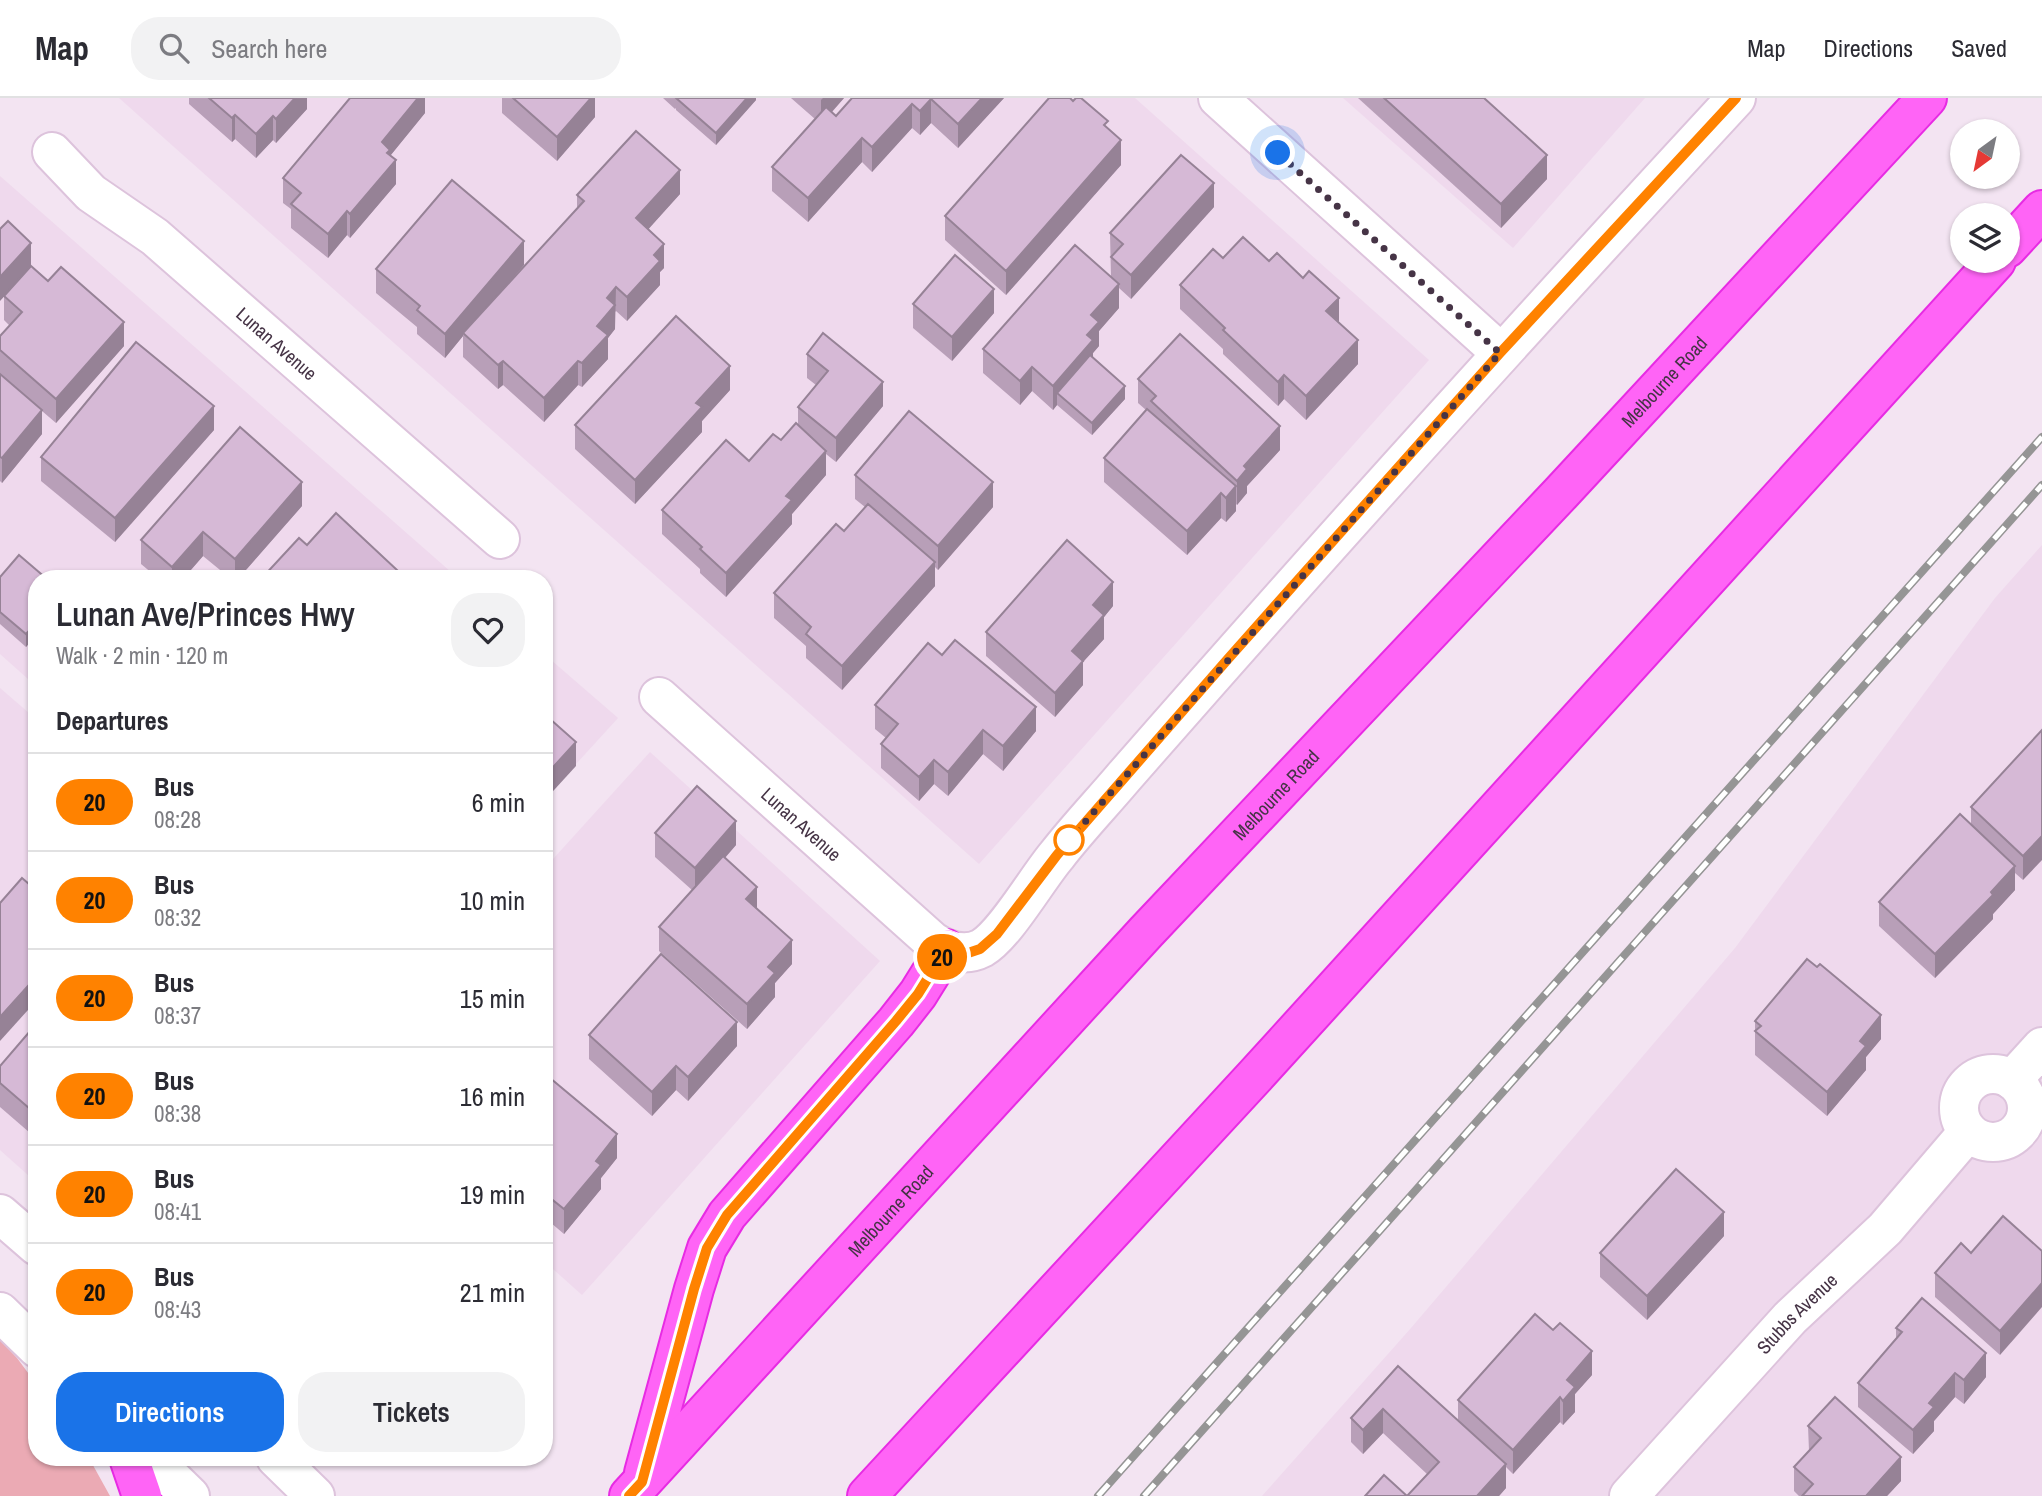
<!DOCTYPE html>
<meta charset="utf-8">
<style>
:root{--surface:#fff;--page:#f2f2f3;--text:#2b2b33;--muted:#7c7c81;--line:#e1e1e2;--accent:#1a73e8}
body{margin:0;font-family:"Archivo Narrow",sans-serif;background:var(--page);color:var(--text);height:100vh;display:flex;flex-direction:column;font-size:26px;white-space:nowrap}
*{box-sizing:border-box;margin:0}
p{font-size:23px;color:var(--muted)}
.icon{flex:none;width:38px;height:38px;fill:none;stroke:currentColor;stroke-width:2;stroke-linecap:round;stroke-linejoin:round}
.map{position:relative;flex:1;overflow:hidden}
.drawer{position:absolute;left:28px;top:472px;width:525px;height:896px;display:flex;flex-direction:column;background:var(--surface);border-radius:28px;box-shadow:0 2px 5px #0004}
.drawer>*{flex:none}
.badge{padding:0 14px;border-radius:23px;font-size:24px;line-height:46px}
.needle{width:46px;rotate:213deg}
.buttons{position:absolute;left:1950px;top:21px;display:grid;gap:14px}
.buttons a{display:grid;place-items:center;width:70px;height:70px;border-radius:50%;background:var(--surface);box-shadow:0 2px 5px #0004;font-size:35px}
.you{position:absolute;width:35px;height:35px;margin:-18px;border:5px solid #fff;border-radius:50%;background:#1a73e8;box-shadow:0 0 0 10px #1a73e833}
.map>.badge{position:absolute;translate:-50% -50%;box-shadow:0 0 0 4px #fff}
h2{padding:0 28px;font-size:26px;line-height:63px}
.round{display:grid;place-items:center;flex:none;width:74px;height:74px;border-radius:28px;background:var(--page)}
.headline{display:flex;align-items:center;justify-content:space-between;height:119px;padding:0 28px}
h1{font-size:33px;font-weight:600;line-height:52px}
.button{display:flex;gap:14px;margin-top:auto;padding:14px 28px}
.button a{flex:1;height:80px;border-radius:28px;background:var(--accent);color:#fff;font-size:28px;font-weight:600;line-height:80px;text-align:center}
.button a+a{background:var(--page);color:var(--text)}
ul{padding:0;list-style:none}
li{display:flex;align-items:center;gap:21px;height:98px;padding:0 28px;border-top:2px solid var(--line)}
li div{flex:1}
li b{display:block;font-size:26px}
li em{font-style:normal}
li .badge{min-width:77px;font-weight:700;text-align:center}
header{display:flex;align-items:center;gap:42px;box-sizing:border-box;height:98px;padding:0 35px;background:var(--surface);border-bottom:2px solid var(--line)}
header strong{font-size:33px}
nav{display:flex;gap:38px;margin-inline-start:auto;font-size:24px}
.search{width:490px;height:63px;background:var(--page);display:flex;align-items:center;gap:18px;box-sizing:border-box;padding:0 24px;border-radius:28px;color:var(--muted);font-size:26px}
.map>svg:first-child{display:block}
.residential{fill:#efd9ed}
.green{fill:#ebaab4}
.lines{fill:none;stroke-linecap:round;stroke-linejoin:round}
.minor-casing{stroke:#ddc3dc;stroke-width:42}
.highway-casing{stroke:#e72be3;stroke-width:42}
.minor{stroke:#fff;stroke-width:38}
.highway{stroke:#ff64f6;stroke-width:38}
.rail-casing{stroke:#959595;stroke-width:8}
.rail{stroke:#fff;stroke-width:5;stroke-dasharray:16;stroke-linecap:butt}
.wall{fill:#b89fb8}
.shaded-wall{fill:#968296}
.building{fill:#d6b9d6;stroke:#968296;stroke-width:2}
.line-casing{stroke:#fff;stroke-width:16}
.line{stroke:#ff8200;stroke-width:10}
.walk{stroke:#463446;stroke-width:7;stroke-dasharray:0 12.6}
.stop-dot{fill:#fff;stroke:#ff8200;stroke-width:3.5}
.labels{text-anchor:middle;stroke-width:6;stroke-linejoin:round;paint-order:stroke}
.street-label{font-size:19px;fill:#463446;stroke:#fff}
</style>
<header>
<strong>Map</strong>
<div class="search"><svg class="icon" aria-label="search" viewBox="0 0 24 24"><circle cx="10" cy="10" r="6"/><path d="M15 15l6 6"/></svg>Search here</div>
<nav><a>Map</a><a>Directions</a><a>Saved</a></nav>
</header>
<div class="map">
<svg width="2042" height="1398" viewBox="0 0 2042 1398">
<rect width="100%" height="100%" fill="#f3e4f2"/>
<g class="residential">
<polygon points="119,0 1135,0 1429,262 979,766"/>
<polygon points="1343,0 1645,0 1513,150"/>
<polygon points="0,78 459,481 37,481 37,589 0,556"/>
<polygon points="2042,447 2042,1398 1262,1398 1411,1230 1735,850 1995,500"/>
<polygon points="544,556 618,620 544,701"/>
<polygon points="0,590 37,622 37,1085 0,1052"/>
<polygon points="650,654 880,863 582,1197 544,1163 544,771"/>
</g>
<polygon class="green" points="0,1242 17,1260 37,1287 37,1360 89,1360 110,1398 0,1398"/>
<g class="lines">
<g class="minor-casing">
<g id="minor">
<polyline points="1218,0 1501,255"/>
<path id="s1" d="M52,54L91,95L155,139L500,441"/>
<path id="s2" d="M659,599L932,843C947,853 965,859 982,850C1005,837 1038,779 1057,757C1078,730 1101,706 1123,680C1324,450 1529,224 1736,0"/>
<circle cx="1993" cy="1010" r="34"/>
<polyline points="2012,982 2042,949"/>
<polyline points="0,1116 37,1148"/>
<polyline points="0,1214 37,1250"/>
<polyline points="151,1360 190,1398"/>
<polyline points="276,1360 315,1398"/>
<path id="s3" d="M1629,1398L1790,1220L1885,1131L1968,1034"/>
</g>
</g>
<g class="highway-casing">
<g id="highway">
<polyline points="2007,150 2042,112"/>
<polyline points="129,1360 142,1398"/>
<polyline points="644,1375 694,1191 707,1150 727,1117 896,924 918,896 946,851"/>
<path id="s4" d="M629,1398L1146,834L1561,395L1927,0"/>
<polyline points="867,1398 1256,977 1996,163"/>
</g>
</g>
<use href="#minor" class="minor"/>
<use href="#highway" class="highway"/>
<g class="rail-casing">
<g id="rail">
<polyline points="1098,1398 2042,339"/>
<polyline points="1144,1398 2042,387"/>
</g>
</g>
<use href="#rail" class="rail"/>
</g>
<g class="wall">
<polygon points="189,0 307,0 307,11 276,45 273,42 256,60 235,41 232,44 189,6"/>
<polygon points="425,0 425,15 390,58 396,86 350,140 347,137 328,160 291,130 291,111 283,105 283,80"/>
<polygon points="502,0 595,0 595,19 557,63 502,15"/>
<polygon points="663,0 756,0 756,2 716,47 676,12 676,10 675,11"/>
<polygon points="791,0 844,0 832,14 836,18 852,0 1004,0 958,50 931,25 920,37 912,30 872,74 862,64 808,124 772,93 772,69 815,21"/>
<polygon points="1358,0 1484,0 1547,81 1501,130"/>
<polygon points="1108,30 1121,67 1006,197 945,142 945,118"/>
<polygon points="680,96 648,131 664,170 660,174 660,187 627,223 616,213 615,214 615,231 608,240 608,261 582,289 578,287 544,324 503,287 498,291 463,259 463,238 445,260 417,236 417,229 376,195 376,171 524,167 502,192 577,111 577,97"/>
<polygon points="1214,109 1131,201 1119,190 1119,210 1099,233 1099,248 1093,255 1093,260 1125,301 1092,337 1057,307 1053,312 1032,293 1020,307 983,275 983,251 1111,179 1110,135"/>
<polygon points="1223,160 1269,163 1338,224 1358,266 1306,322 1284,301 1278,308 1223,256 1223,251 1180,211 1180,187"/>
<polygon points="31,168 124,248 56,325 42,313 42,336 2,385 0,383 0,238 10,228 4,222 4,199"/>
<polygon points="913,206 994,215 952,263 913,230"/>
<polygon points="807,256 883,308 836,364 826,356 826,377 792,416 792,426 726,499 700,475 700,471 662,436 662,412 749,363 781,342 798,327 798,309 816,287 807,280"/>
<polygon points="1138,281 1280,352 1247,388 1247,395 1237,407 1236,406 1236,413 1226,424 1221,420 1187,457 1104,384 1104,360 1146,312 1138,305"/>
<polygon points="730,292 702,323 702,334 635,406 575,351 575,327"/>
<polygon points="214,332 115,444 41,383 41,359"/>
<polygon points="855,377 993,409 938,472 935,469 935,488 842,592 806,560 806,548 774,520 774,495 844,433 865,409 855,401"/>
<polygon points="302,408 238,481 231,481 203,458 183,481 159,481 141,466 141,442"/>
<polygon points="0,479 37,481 37,536 26,549 0,526"/>
<polygon points="1113,508 1104,519 1104,541 1083,564 1083,587 1055,619 986,558 986,534"/>
<polygon points="942,557 1036,633 1003,673 983,656 948,698 934,686 919,703 881,670 881,646 886,640 875,631 875,607"/>
<polygon points="2042,632 2023,782 2015,775 2015,792 1993,816 1993,821 1935,880 1879,828 1879,804 1971,726 1971,709"/>
<polygon points="655,735 736,747 725,760 792,866 775,885 775,899 747,931 659,853 659,829 692,792 655,759"/>
<polygon points="37,736 37,760 32,756 32,743"/>
<polygon points="1755,923 1881,941 1866,959 1866,972 1827,1018 1755,957"/>
<polygon points="37,925 37,1041 0,1009 0,968"/>
<polygon points="589,937 737,948 688,1003 676,992 652,1018 589,961"/>
<polygon points="544,975 617,1060 601,1080 601,1091 564,1136 544,1119"/>
<polygon points="2003,1118 2000,1257 1935,1199 1935,1175 1971,1155"/>
<polygon points="1724,1138 1647,1222 1600,1179 1600,1155"/>
<polygon points="1896,1230 1986,1279 1964,1306 1955,1299 1934,1323 1934,1333 1913,1356 1858,1309 1858,1285 1896,1240"/>
<polygon points="1398,1268 1458,1323 1458,1302 1592,1277 1575,1296 1575,1314 1563,1327 1560,1324 1513,1376 1506,1369 1506,1390 1499,1398 1407,1398 1427,1376 1383,1335 1363,1356 1351,1344 1351,1320"/>
<polygon points="1808,1328 1901,1383 1887,1398 1799,1398 1794,1393 1794,1369 1809,1353"/>
</g>
<g class="shaded-wall">
<polygon points="295,0 307,0 307,11 276,45 276,21"/>
<polygon points="418,0 425,0 425,15 390,58 396,62 396,86 350,140 350,116 382,44"/>
<polygon points="591,0 595,0 595,19 557,63 557,39"/>
<polygon points="747,0 756,0 756,2 716,47 716,35"/>
<polygon points="823,0 844,0 821,26 821,2"/>
<polygon points="982,0 1004,0 958,50 958,26"/>
<polygon points="931,1 931,25 920,37 920,13"/>
<polygon points="912,6 912,30 872,74 872,49"/>
<polygon points="235,17 235,41 232,44 232,20"/>
<polygon points="273,18 273,42 256,60 256,36"/>
<polygon points="862,40 862,64 808,124 808,100"/>
<polygon points="1121,42 1121,67 1006,197 1006,173"/>
<polygon points="1547,57 1547,81 1501,130 1501,106"/>
<polygon points="680,72 680,96 636,145 636,120"/>
<polygon points="1214,85 1214,109 1131,201 1131,177"/>
<polygon points="347,113 347,137 328,160 328,136"/>
<polygon points="524,143 524,167 465,236 463,235 463,238 445,260 445,236"/>
<polygon points="31,145 31,169 0,203 0,179"/>
<polygon points="664,146 664,170 660,174 660,187 627,223 627,199 654,157"/>
<polygon points="1119,186 1119,210 1099,233 1099,248 1093,255 1093,266 1057,295 1057,307 1053,312 1053,288 1091,217"/>
<polygon points="616,189 615,231 608,240 608,261 582,289 582,265 607,200"/>
<polygon points="994,191 994,215 952,263 952,239"/>
<polygon points="1339,200 1339,224 1326,213"/>
<polygon points="124,224 124,248 56,325 56,301"/>
<polygon points="1358,242 1358,266 1306,322 1306,298"/>
<polygon points="503,263 503,287 498,291 498,267"/>
<polygon points="578,263 578,287 544,324 544,300"/>
<polygon points="730,268 730,292 702,323 702,334 635,406 635,382 696,305"/>
<polygon points="1032,269 1032,293 1020,307 1020,283"/>
<polygon points="1284,277 1284,301 1278,308 1278,284"/>
<polygon points="883,284 883,308 836,364 836,340"/>
<polygon points="1125,288 1125,301 1092,337 1092,325"/>
<polygon points="214,308 214,332 115,444 115,420"/>
<polygon points="42,312 42,336 2,385 2,360"/>
<polygon points="1280,328 1280,352 1247,388 1247,395 1237,407 1237,383 1244,368"/>
<polygon points="826,353 826,377 792,416 792,426 726,499 726,475 786,398"/>
<polygon points="302,384 302,408 238,481 235,481 235,461"/>
<polygon points="993,384 993,409 938,472 938,448"/>
<polygon points="1236,388 1236,413 1226,424 1226,400"/>
<polygon points="1221,395 1221,420 1187,457 1187,433"/>
<polygon points="203,434 203,458 183,481 172,481 172,469"/>
<polygon points="935,464 935,488 842,592 842,568"/>
<polygon points="397,472 397,481 388,481"/>
<polygon points="1113,484 1113,508 1104,519 1104,541 1083,564 1083,587 1055,619 1055,595 1072,553 1093,507"/>
<polygon points="37,524 37,536 26,549 26,536"/>
<polygon points="1036,609 1036,633 1003,673 1003,648"/>
<polygon points="983,632 983,656 948,698 948,674"/>
<polygon points="576,644 576,668 544,703 544,679"/>
<polygon points="934,662 934,686 919,703 919,679"/>
<polygon points="736,723 736,747 695,794 695,770"/>
<polygon points="2042,738 2042,762 2023,782 2023,758"/>
<polygon points="2015,768 2015,792 1993,816 1993,821 1935,880 1935,856"/>
<polygon points="757,789 757,813 746,801"/>
<polygon points="792,842 792,866 775,885 775,899 747,931 747,906 768,869"/>
<polygon points="37,878 37,902 0,943 0,919"/>
<polygon points="1881,917 1881,941 1866,959 1866,972 1827,1018 1827,994 1860,943"/>
<polygon points="737,924 737,948 688,1003 688,979"/>
<polygon points="676,968 676,992 652,1018 652,994"/>
<polygon points="617,1036 617,1060 601,1080 601,1091 564,1136 564,1111 596,1063"/>
<polygon points="1724,1114 1724,1138 1647,1222 1647,1198"/>
<polygon points="551,1129 551,1172 544,1180 544,1137"/>
<polygon points="2042,1185 2042,1209 2000,1257 2000,1233"/>
<polygon points="1592,1253 1592,1277 1575,1296 1575,1314 1563,1327 1563,1303 1567,1282"/>
<polygon points="1986,1255 1986,1279 1964,1306 1964,1282"/>
<polygon points="1955,1275 1955,1299 1934,1323 1934,1333 1913,1356 1913,1332 1929,1305"/>
<polygon points="1560,1299 1560,1324 1513,1376 1513,1352"/>
<polygon points="1383,1311 1383,1335 1363,1356 1363,1332"/>
<polygon points="1901,1359 1901,1383 1887,1398 1866,1398"/>
<polygon points="1506,1366 1506,1390 1499,1398 1477,1398"/>
</g>
<g class="building">
<polygon points="209,0 295,0 276,21 273,18 256,36 235,17 232,20"/>
<polygon points="350,0 418,0 382,44 390,52 387,55 396,62 350,116 347,113 328,136 291,106 301,95 283,80"/>
<polygon points="513,0 591,0 557,39"/>
<polygon points="676,0 747,0 716,35"/>
<polygon points="852,0 982,0 958,26 931,1 920,13 912,6 872,49 862,40 808,100 772,69 826,9 836,18"/>
<polygon points="1049,0 1070,0 1073,3 1076,0 1081,0 1108,23 1104,27 1121,42 1006,173 945,118"/>
<polygon points="1384,0 1484,0 1547,57 1501,106"/>
<polygon points="636,33 680,72 636,120 664,146 654,157 660,163 627,199 616,189 607,200 615,207 597,228 608,237 582,265 578,263 544,300 503,263 498,267 463,235 584,103 577,97"/>
<polygon points="1181,57 1214,85 1131,177 1111,159 1123,146 1110,135"/>
<polygon points="452,82 524,143 445,236 417,212 420,208 376,171"/>
<polygon points="8,123 31,145 0,179 0,131"/>
<polygon points="1243,139 1269,163 1277,155 1303,180 1309,173 1339,200 1326,213 1358,242 1306,298 1284,277 1278,284 1223,232 1225,230 1180,187 1213,151 1223,160"/>
<polygon points="1075,147 1119,186 1091,217 1099,224 1087,237 1093,242 1053,288 1032,269 1020,283 983,251"/>
<polygon points="955,157 994,191 952,239 913,206"/>
<polygon points="31,168 48,183 61,169 124,224 56,301 0,252 0,238 22,214 4,198"/>
<polygon points="676,218 730,268 696,305 702,309 635,382 575,327"/>
<polygon points="823,235 883,284 836,340 798,309 828,273 807,256"/>
<polygon points="1180,236 1280,328 1244,368 1247,371 1237,383 1151,303 1156,298 1138,281"/>
<polygon points="136,244 214,308 115,420 41,359"/>
<polygon points="1090,257 1125,288 1092,325 1057,295"/>
<polygon points="0,276 42,312 2,360 0,359"/>
<polygon points="1147,311 1236,388 1226,400 1221,395 1187,433 1104,360"/>
<polygon points="909,313 993,384 938,448 855,377"/>
<polygon points="796,325 826,353 786,398 792,402 726,475 700,451 702,449 662,412 726,342 749,363 773,336 781,342"/>
<polygon points="240,329 302,384 235,461 203,434 172,469 141,442"/>
<polygon points="868,406 935,464 842,568 806,536 811,529 774,495 836,426 844,433"/>
<polygon points="336,415 397,472 388,481 261,481 299,440 307,447"/>
<polygon points="1067,442 1113,484 1093,507 1104,517 1072,553 1083,563 1055,595 986,534"/>
<polygon points="19,457 47,481 37,481 37,524 26,536 0,514 0,479"/>
<polygon points="955,542 1036,609 1003,648 983,632 948,674 934,662 919,679 881,646 898,626 875,607 928,545 942,557"/>
<polygon points="550,621 576,644 544,679 544,628"/>
<polygon points="2042,632 2042,738 2023,758 1971,709"/>
<polygon points="697,688 736,723 695,770 655,735"/>
<polygon points="1960,716 2015,768 1991,794 1993,797 1935,856 1879,804"/>
<polygon points="37,736 37,747 32,743"/>
<polygon points="723,758 757,789 746,801 792,842 768,869 775,875 747,906 659,829"/>
<polygon points="22,780 37,793 37,878 0,919 0,805"/>
<polygon points="661,856 737,924 688,979 676,968 652,994 589,937"/>
<polygon points="1807,861 1817,869 1820,866 1881,917 1860,943 1866,948 1827,994 1755,933 1761,928 1755,923"/>
<polygon points="37,925 37,1017 0,985 0,968"/>
<polygon points="544,975 617,1036 596,1063 601,1067 564,1111 544,1095"/>
<polygon points="1676,1071 1724,1114 1647,1198 1600,1155"/>
<polygon points="2003,1118 2042,1153 2042,1185 2000,1233 1935,1175 1961,1145 1971,1155"/>
<polygon points="544,1123 551,1129 544,1137"/>
<polygon points="1922,1200 1986,1255 1964,1282 1955,1275 1929,1305 1934,1309 1913,1332 1858,1285 1902,1234 1896,1230"/>
<polygon points="1535,1216 1553,1232 1560,1225 1592,1253 1567,1282 1575,1289 1563,1303 1560,1299 1513,1352 1458,1302"/>
<polygon points="1398,1268 1506,1366 1477,1398 1407,1398 1439,1364 1383,1311 1363,1332 1351,1320"/>
<polygon points="1835,1299 1901,1359 1866,1398 1802,1398 1813,1386 1794,1369 1821,1340 1808,1328"/>
<polygon points="1384,1377 1407,1398 1365,1398"/>
</g>
<g class="lines">
<g class="line-casing">
<polyline id="line" points="629,1398 642,1384 694,1191 707,1150 727,1117 896,923 918,896 946,851 968,855 980,851 997,836 1057,757 1227,562 1500,255 1736,0"/>
</g>
<use href="#line" class="line"/>
<polyline class="walk" points="1069,742 1500,255 1278,55"/>
</g>
<circle class="stop-dot" cx="1069" cy="742" r="14"/>
<g class="labels">
<g class="street-label">
<text dy="7" stroke="none"><textPath href="#s1" startOffset="296">Lunan Avenue</textPath></text>
<text dy="7" stroke="none"><textPath href="#s4" startOffset="1521">Melbourne Road</textPath></text>
<text dy="7" stroke="none"><textPath href="#s4" startOffset="954">Melbourne Road</textPath></text>
<text dy="7" stroke="none"><textPath href="#s2" startOffset="191">Lunan Avenue</textPath></text>
<text dy="7" stroke="none"><textPath href="#s4" startOffset="387">Melbourne Road</textPath></text>
<text dy="7" stroke="none"><textPath href="#s3" startOffset="248">Stubbs Avenue</textPath></text>
</g>
</g>
</svg>
<div class="buttons">
<a><svg class="needle" viewBox="-14 -14 28 28"><path d="M0-13l5 13h-10z" fill="#e53935"/><path d="M0 13l5-13h-10z" fill="#7c7c81"/></svg></a>
<a><svg class="icon" aria-label="layers" viewBox="0 0 24 24"><path d="M12 4l9 5-9 5-9-5zM3 14l9 5 9-5"/></svg></a>
</div>
<div class="you" style="left:1278px;top:55px"></div>
<b class="badge" style="left:942px;top:859px;background:#ff8200;color:#111">20</b>
<section class="drawer">
<div class="headline"><div><h1>Lunan Ave/Princes Hwy</h1><p>Walk · 2 min · 120 m</p></div><a class="round"><svg class="icon" aria-label="heart" viewBox="0 0 24 24"><path d="M12 20l-8-8c-3-5 5-10 8-4 3-6 11-1 8 4z"/></svg></a></div>
<h2>Departures</h2>
<ul>
<li><span class="badge" style="background:#ff8200;color:#111">20</span><div><b>Bus</b><p>08:28</p></div><em>6 min</em></li>
<li><span class="badge" style="background:#ff8200;color:#111">20</span><div><b>Bus</b><p>08:32</p></div><em>10 min</em></li>
<li><span class="badge" style="background:#ff8200;color:#111">20</span><div><b>Bus</b><p>08:37</p></div><em>15 min</em></li>
<li><span class="badge" style="background:#ff8200;color:#111">20</span><div><b>Bus</b><p>08:38</p></div><em>16 min</em></li>
<li><span class="badge" style="background:#ff8200;color:#111">20</span><div><b>Bus</b><p>08:41</p></div><em>19 min</em></li>
<li><span class="badge" style="background:#ff8200;color:#111">20</span><div><b>Bus</b><p>08:43</p></div><em>21 min</em></li>
</ul>
<div class="button"><a>Directions</a><a>Tickets</a></div>
</section>
</div>
